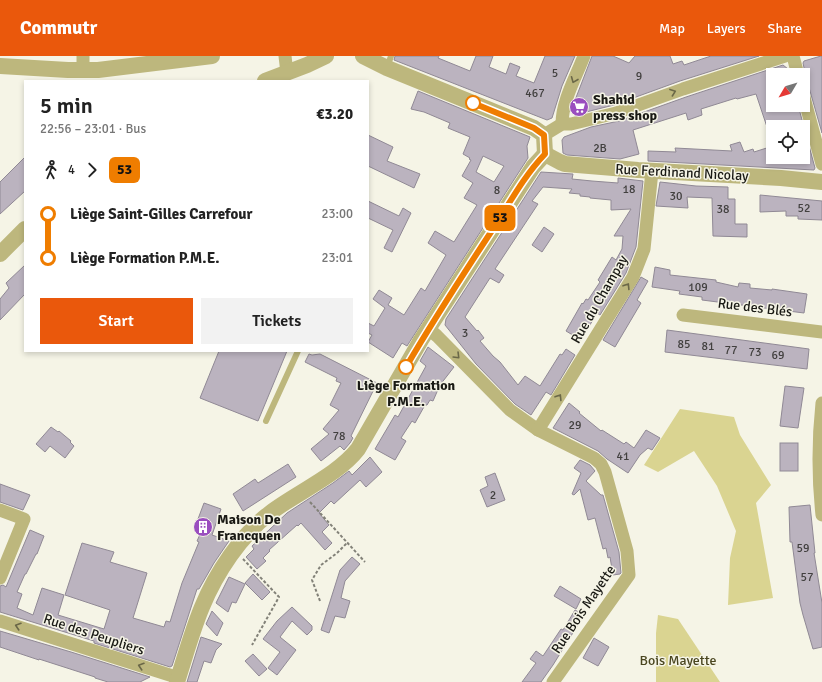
<!DOCTYPE html>
<meta charset="utf-8">
<style>
:root{--surface:#fff;--page:#f2f2f2;--text:#222;--muted:#767676;--accent:#ea580c}
body{margin:0;font-family:Signika,sans-serif;background:var(--page);color:var(--text);height:100vh;display:flex;flex-direction:column;font-size:15px;white-space:nowrap}
*{box-sizing:border-box;margin:0}
p{font-size:13px;color:var(--muted)}
.icon{flex:none;width:22px;height:22px;fill:none;stroke:currentColor;stroke-width:2;stroke-linecap:round;stroke-linejoin:round}
.map{position:relative;flex:1;overflow:hidden}
.side{position:absolute;left:24px;top:24px;width:345px;height:272px;display:flex;flex-direction:column;background:var(--surface);border-radius:0px;box-shadow:0 2px 6px #0003}
.side>*{flex:none}
.badge{padding:0 8px;border-radius:6px;font-size:14px;line-height:26px}
.needle{width:26px;rotate:232deg}
.fabs{position:absolute;left:766px;top:12px;display:grid;gap:8px}
.fabs a{display:grid;place-items:center;width:44px;height:44px;border-radius:0px;background:var(--surface);box-shadow:0 2px 6px #0003;font-size:20px}
.map>.badge{position:absolute;translate:-50% -50%;box-shadow:0 0 0 2px #fff}
.legs{display:flex;align-items:center;gap:6px;height:44px;padding:0 16px;font-size:13px}
.legs p{margin-inline-start:auto}
.headline{display:flex;align-items:center;justify-content:space-between;height:68px;padding:0 16px}
h1{font-size:22px;font-weight:600;line-height:30px}
.primary-button{display:flex;gap:8px;margin-top:auto;padding:8px 16px}
.primary-button a{flex:1;height:46px;border-radius:0px;background:var(--accent);color:#fff;font-size:16px;font-weight:600;line-height:46px;text-align:center}
.primary-button a+a{background:var(--page);color:var(--text)}
ul{padding:0 16px;list-style:none}
li{display:flex;align-items:center;gap:14px;height:44px;font-size:15px}
li i{display:grid;place-items:center;width:6px;height:100%;margin:0 5px;background:currentColor}
li i::after{content:'';width:10px;height:10px;margin:-5px;border:3px solid;border-radius:50%;background:var(--surface)}
li p{margin-inline-start:auto}
li:first-child i{background:linear-gradient(#0000 50%,currentColor 0)}
li:last-child i{background:linear-gradient(currentColor 50%,#0000 0)}
header{display:flex;align-items:center;gap:24px;box-sizing:border-box;height:56px;padding:0 20px;background:var(--accent);color:#fff}
header strong{font-size:19px}
nav{display:flex;gap:22px;margin-inline-start:auto;font-size:14px}
.map>svg:first-child{display:block}
.green{fill:#dad491}
.building{fill:#bbb3bf;stroke:#908995;fill-rule:evenodd}
.lines{fill:none;stroke-linecap:round;stroke-linejoin:round}
.path{stroke:#828178;stroke-width:2;stroke-dasharray:3 2;stroke-linecap:butt}
.service{stroke:#bdb77d;stroke-width:6}
.minor{stroke:#bdb77d;stroke-width:13}
.tertiary{stroke:#bdb77d;stroke-width:16}
.oneway{stroke:#6b6848}
.line-1-casing{stroke:#fff;stroke-width:9}
.line-1{stroke:#ef7d00;stroke-width:6}
.stop-1-dot{fill:#fff;stroke:#ef7d00;stroke-width:2}
.labels{text-anchor:middle;stroke-width:3;stroke-linejoin:round;paint-order:stroke}
.number-label{font-size:12px;fill:#42403f}
.poi-label{font-size:14px;font-weight:bold;fill:#191914;stroke:#f5f4e6;text-anchor:start}
.street-label{font-size:14px;fill:#191914;stroke:#f5f4e6}
.stop-label{font-size:14px;font-weight:bold;fill:#191914;stroke:#f5f4e6}
.park-label{font-size:14px;fill:#4a4620;stroke:#f5f4e6}
</style>
<header>
<strong>Commutr</strong>
<nav><a>Map</a><a>Layers</a><a>Share</a></nav>
</header>
<div class="map">
<svg width="822" height="626" viewBox="0 0 822 626">
<rect width="100%" height="100%" fill="#f5f4e6"/>
<g class="green">
<polygon points="680,353 734,361 740,379 771,429 756,447 773,542 728,549 730,502 736,475 717,430 694,395 658,416 644,409"/>
<polygon points="658,559 678,563 720,626 656,626 656,577"/>
</g>
<g class="building">
<polygon points="395,0 439,0 438,2 470,15 476,0 493,0 489,11 506,18 510,7 520,11 516,20 534,27 545,0 575,0 562,30 552,62 547,64 394,4"/>
<polygon points="592,0 613,0 629,7 635,0 670,0 673,8 682,5 684,9 711,0 759,0 680,25 614,49 578,58 572,52"/>
<polygon points="821,0 822,0 822,77 806,21 803,7 804,5"/>
<polygon points="783,9 788,13 790,19 773,19 773,49 798,49 815,112 814,114 648,105 648,95 676,96 675,92 732,95 730,89 740,86 744,96 753,93 754,96 773,90 773,101 804,101 803,96 803,71 767,71 756,38 737,43 736,42 701,53 702,59 688,64 686,57 633,74 639,98 620,103 567,99 563,97 562,84 564,81 591,71 619,65 686,41"/>
<path d="M418,35L530,81L527,90L528,102L407,290L402,287L393,302L368,286L372,279L368,277V267L374,270L385,252L373,243L379,234L392,242L388,249L404,259L421,232L425,235L446,199L428,187L435,175L454,186L477,149L464,142L473,127L462,120L471,104L469,103L470,102L463,98L470,81L448,72L450,67L424,56L411,53ZM483,100L504,110L494,126L476,116Z"/>
<polygon points="368,79 393,91 387,105 420,118 414,132 368,110"/>
<polygon points="25,101 25,135 0,158 0,126"/>
<polygon points="541,116 573,118 572,123 592,125 618,127 618,122 643,125 636,191 626,217 600,259 597,257 581,284 566,275 582,247 583,248 586,243 588,244 600,226 598,224 612,201 616,204 622,193 623,180 614,180 631,153 611,154 611,144 590,142 590,141 580,140 580,138 569,137 572,133 543,131 532,145 538,148 495,213 504,219 499,227 490,222 465,261 477,275 478,274 484,282 480,285 493,300 500,306 518,329 525,320 540,330 560,298 562,299 566,293 575,299 551,339 546,336 531,359 515,348 476,308 445,269 446,263"/>
<polygon points="660,126 696,130 728,131 728,143 735,143 735,168 747,168 747,181 713,180 712,142 687,141 688,152 656,150"/>
<polygon points="760,139 822,145 822,164 798,163 798,160 786,160 786,155 760,156"/>
<polygon points="368,145 399,160 403,152 411,157 392,196 384,192 393,174 368,162"/>
<polygon points="544,171 554,178 542,196 532,189"/>
<polygon points="25,209 25,238 0,264 0,243 9,232 6,227"/>
<polygon points="655,211 670,214 670,219 716,224 716,226 738,231 739,227 750,228 750,232 772,234 772,233 807,238 804,257 702,244 702,241 679,238 680,235 652,231"/>
<polygon points="641,221 648,225 637,244 641,247 615,291 603,284"/>
<polygon points="667,274 809,293 807,313 665,296"/>
<polygon points="428,291 454,311 440,329 433,345 430,344 427,349 425,349 415,367 412,365 401,382 406,385 395,404 375,393 395,359 398,361 426,310 420,305"/>
<polygon points="219,295 287,295 258,365 200,342"/>
<polygon points="309,298 312,299 320,298 377,327 351,380 353,382 350,387 344,394 340,390 321,405 311,393 329,378 323,373 339,354 330,349 341,327 336,325 337,322 305,306"/>
<polygon points="785,330 804,332 798,372 780,370"/>
<polygon points="569,347 580,356 579,357 601,375 602,374 624,388 626,386 634,392 646,374 660,382 652,394 648,392 640,399 628,417 607,403 598,395 553,372"/>
<polygon points="51,371 58,376 59,375 71,385 70,386 74,390 65,402 50,390 45,396 36,388"/>
<rect x="780" y="387" width="18" height="28"/>
<polygon points="370,401 382,416 366,431 360,424 334,448 331,445 319,457 329,469 322,476 332,487 325,494 301,467 298,470 297,469 269,494 270,495 263,502 266,505 257,513 246,501 254,493 252,490 287,457 333,427 349,415 352,419"/>
<polygon points="580,404 590,409 595,415 586,425 601,439 603,439 619,496 621,517 620,518 613,519 610,501 608,502 606,492 603,493 595,462 588,464 580,433 574,439 572,438 581,417 574,412"/>
<polygon points="288,408 296,421 243,455 233,438 255,423 258,427"/>
<polygon points="495,417 505,444 487,451 480,434 488,430 485,421"/>
<polygon points="0,428 30,439 23,454 0,446"/>
<polygon points="204,447 221,453 212,479 229,485 214,507 199,533 197,533 172,610 170,611 94,587 94,585 0,556 0,530 3,529 6,531 30,474 44,480 37,498 36,498 26,518 25,518 17,536 22,538 17,552 33,559 42,532 64,539 58,559 104,573 110,554 65,539 82,487 114,496 110,506 147,517 133,562 164,571 166,565 170,566 182,527 199,486 197,485 202,474 195,471"/>
<polygon points="810,449 815,497 814,497 822,547 822,591 813,593 803,559 800,547 792,486 790,486 789,451"/>
<polygon points="352,501 360,508 345,525 341,542 350,545 345,562 335,560 329,577 321,574 340,514"/>
<polygon points="253,518 270,536 262,544 245,527"/>
<polygon points="229,521 245,528 236,547 232,546 228,556 216,547"/>
<polygon points="560,530 581,543 576,553 554,540"/>
<polygon points="292,551 312,570 312,574 307,579 292,565 280,581 296,594 277,619 268,612 280,596 263,583 277,565"/>
<polygon points="575,554 584,559 553,609 541,626 522,626 536,607 530,603 536,595 543,600 561,573 563,574"/>
<polygon points="212,555 223,567 217,580 206,568"/>
<polygon points="0,575 71,596 150,621 140,626 108,626 95,622 95,621 39,603 39,604 0,591"/>
<polygon points="201,581 222,588 216,594 211,607 204,605 197,626 187,626"/>
<polygon points="594,582 609,591 598,610 583,602"/>
<polygon points="253,598 267,613 259,620 245,605"/>
</g>
<g class="lines">
<g class="path">
<polyline points="310,446 365,506"/>
<polyline points="243,503 279,541 252,589"/>
<polyline points="320,545 312,524 321,509 337,497 347,487"/>
</g>
<g class="service">
<polyline points="387,12 391,0"/>
<polyline points="266,365 298,295"/>
</g>
<g class="minor">
<polyline points="285,0 287,17"/>
<polyline points="793,0 798,19"/>
<polyline points="83,14 83,0"/>
<polyline points="803,38 822,108"/>
<path d="M562,68C562,45 576,21 584,0"/>
<polyline points="544,79 562,68 571,68 616,57 683,33 785,0"/>
<polyline points="683,259 822,276"/>
<polyline points="429,273 437,280 510,354 538,374 594,402 601,408 605,416 627,495 629,519 553,626"/>
<path d="M822,347C818,384 818,422 822,459"/>
<polyline points="538,374 633,221 644,193 652,115"/>
<polyline points="0,454 24,463 0,522"/>
<polyline points="0,565 179,622"/>
</g>
<g class="tertiary">
<polyline points="363,0 387,12 534,72 544,79 545,98"/>
<polyline points="0,10 68,14 98,14 212,0"/>
<polyline points="265,25 307,9 326,0"/>
<polyline points="545,98 560,106 565,108 638,114 781,122 822,126"/>
<polyline points="0,198 25,173"/>
<path d="M177,626C185,601 192,575 202,551C216,517 241,479 270,457C296,437 338,419 358,393L421,284L533,111L545,98"/>
</g>
</g>
<defs><path id="oneway-chevron" d="M-2-3.5L2.5 0L-2 3.5" fill="none" stroke-width="1.6" stroke-linecap="round" stroke-linejoin="round"/></defs>
<g class="oneway">
<use href="#oneway-chevron" transform="translate(574 24) rotate(112)"/>
<use href="#oneway-chevron" transform="translate(673 36) rotate(-20)"/>
<use href="#oneway-chevron" transform="translate(627 230) rotate(-58)"/>
<use href="#oneway-chevron" transform="translate(457 300) rotate(45)"/>
<use href="#oneway-chevron" transform="translate(559 341) rotate(-58)"/>
<use href="#oneway-chevron" transform="translate(18 570) rotate(-162)"/>
<use href="#oneway-chevron" transform="translate(141 610) rotate(-162)"/>
</g>
<g class="lines">
<g class="line-1-casing">
<path id="line-1" d="M406,311C433,265 462,220 491,176C508,150 523,121 545,98L544,79L534,72L473,47"/>
</g>
<use href="#line-1" class="line-1"/>
</g>
<defs>
<g id="supermarket-disc" transform="scale(1)"><circle r="9.5" fill="#9a4ebf" stroke="#f5f4e6"/><path d="M-6-5.5h2.5l.6 2H6L4.5 2H-2.5L-4.4-4H-6ZM-1.5 3.2a1.3 1.3 0 1 0 .1 0ZM3 3.2a1.3 1.3 0 1 0 .1 0Z" fill="#fff"/></g>
<g id="building-disc" transform="scale(1)"><circle r="9.5" fill="#9a4ebf" stroke="#f5f4e6"/><path d="M-4-6H4V6H1V3H-1V6H-4ZM-2.5-4.3h1.7v1.8h-1.7ZM.8-4.3h1.7v1.8H.8ZM-2.5-1h1.7V.8h-1.7ZM.8-1h1.7V.8H.8Z" fill="#fff"/></g>
</defs>
<g fill-rule="evenodd">
<use href="#supermarket-disc" x="579" y="51"/>
<use href="#building-disc" x="203" y="471"/>
</g>
<g class="stop-1-dot">
<circle cx="473" cy="47" r="7"/>
<circle cx="406" cy="311" r="7"/>
</g>
<g class="labels">
<g class="number-label">
<text x="555" y="21">5</text>
<text x="639" y="24">9</text>
<text x="535" y="41">467</text>
<text x="600" y="96">2B</text>
<text x="629" y="137">18</text>
<text x="497" y="138">8</text>
<text x="676" y="144">30</text>
<text x="804" y="156">52</text>
<text x="723" y="157">38</text>
<text x="698" y="235">109</text>
<text x="465" y="281">3</text>
<text x="684" y="292">85</text>
<text x="708" y="294">81</text>
<text x="731" y="298">77</text>
<text x="755" y="300">73</text>
<text x="778" y="303">69</text>
<text x="575" y="373">29</text>
<text x="339" y="384">78</text>
<text x="623" y="404">41</text>
<text x="493" y="443">2</text>
<text x="803" y="496">59</text>
<text x="807" y="525">57</text>
</g>
<g class="poi-label">
<text x="593" y="48">Shahid<tspan x="593" dy="16">press shop</tspan></text>
<text x="217" y="468">Maison De<tspan x="217" dy="16">Francquen</tspan></text>
</g>
<g class="street-label">
<text transform="translate(682 116) rotate(3)" y="5">Rue Ferdinand Nicolay</text>
<text transform="translate(599 243) rotate(-60)" y="5">Rue du Champay</text>
<text transform="translate(755 251) rotate(7)" y="5">Rue des Blés</text>
<text transform="translate(583 553) rotate(-56)" y="5">Rue Bois Mayette</text>
<text transform="translate(94 578) rotate(18)" y="5">Rue des Peupliers</text>
</g>
<g class="stop-label">
<text x="406" y="334">Liège Formation<tspan x="406" dy="16">P.M.E.</tspan></text>
</g>
<g class="park-label">
<text x="678" y="609">Bois Mayette</text>
</g>
</g>
</svg>
<div class="fabs">
<a><svg class="needle" viewBox="-14 -14 28 28"><path d="M0-13l5 13h-10z" fill="#e53935"/><path d="M0 13l5-13h-10z" fill="#767676"/></svg></a>
<a><svg class="icon" aria-label="locate" viewBox="0 0 24 24"><circle cx="12" cy="12" r="6"/><path d="M12 2v4M12 18v4M2 12h4M18 12h4"/></svg></a>
</div>
<b class="badge" style="left:500px;top:162px;background:#ef7d00;color:#111">53</b>
<section class="side">
<div class="headline"><div><h1>5 min</h1><p>22:56 – 23:01 · Bus</p></div><b>€3.20</b></div>
<div class="legs"><svg class="icon" aria-label="walk" viewBox="0 0 24 24"><circle cx="13" cy="4" r="2"/><path d="M13 8l-2 6 4 7M11 14l-3 7M7 12l3-4h3l4 4"/></svg>4<svg class="icon" aria-label="forward" viewBox="0 0 24 24"><path d="M9 5l7 7-7 7"/></svg><b class="badge" style="background:#ef7d00;color:#111">53</b></div>
<ul>
<li><i style="color:#ef7d00"></i><b>Liège Saint-Gilles Carrefour</b><p>23:00</p></li>
<li><i style="color:#ef7d00"></i><b>Liège Formation P.M.E.</b><p>23:01</p></li>
</ul>
<div class="primary-button"><a>Start</a><a>Tickets</a></div>
</section>
</div>
